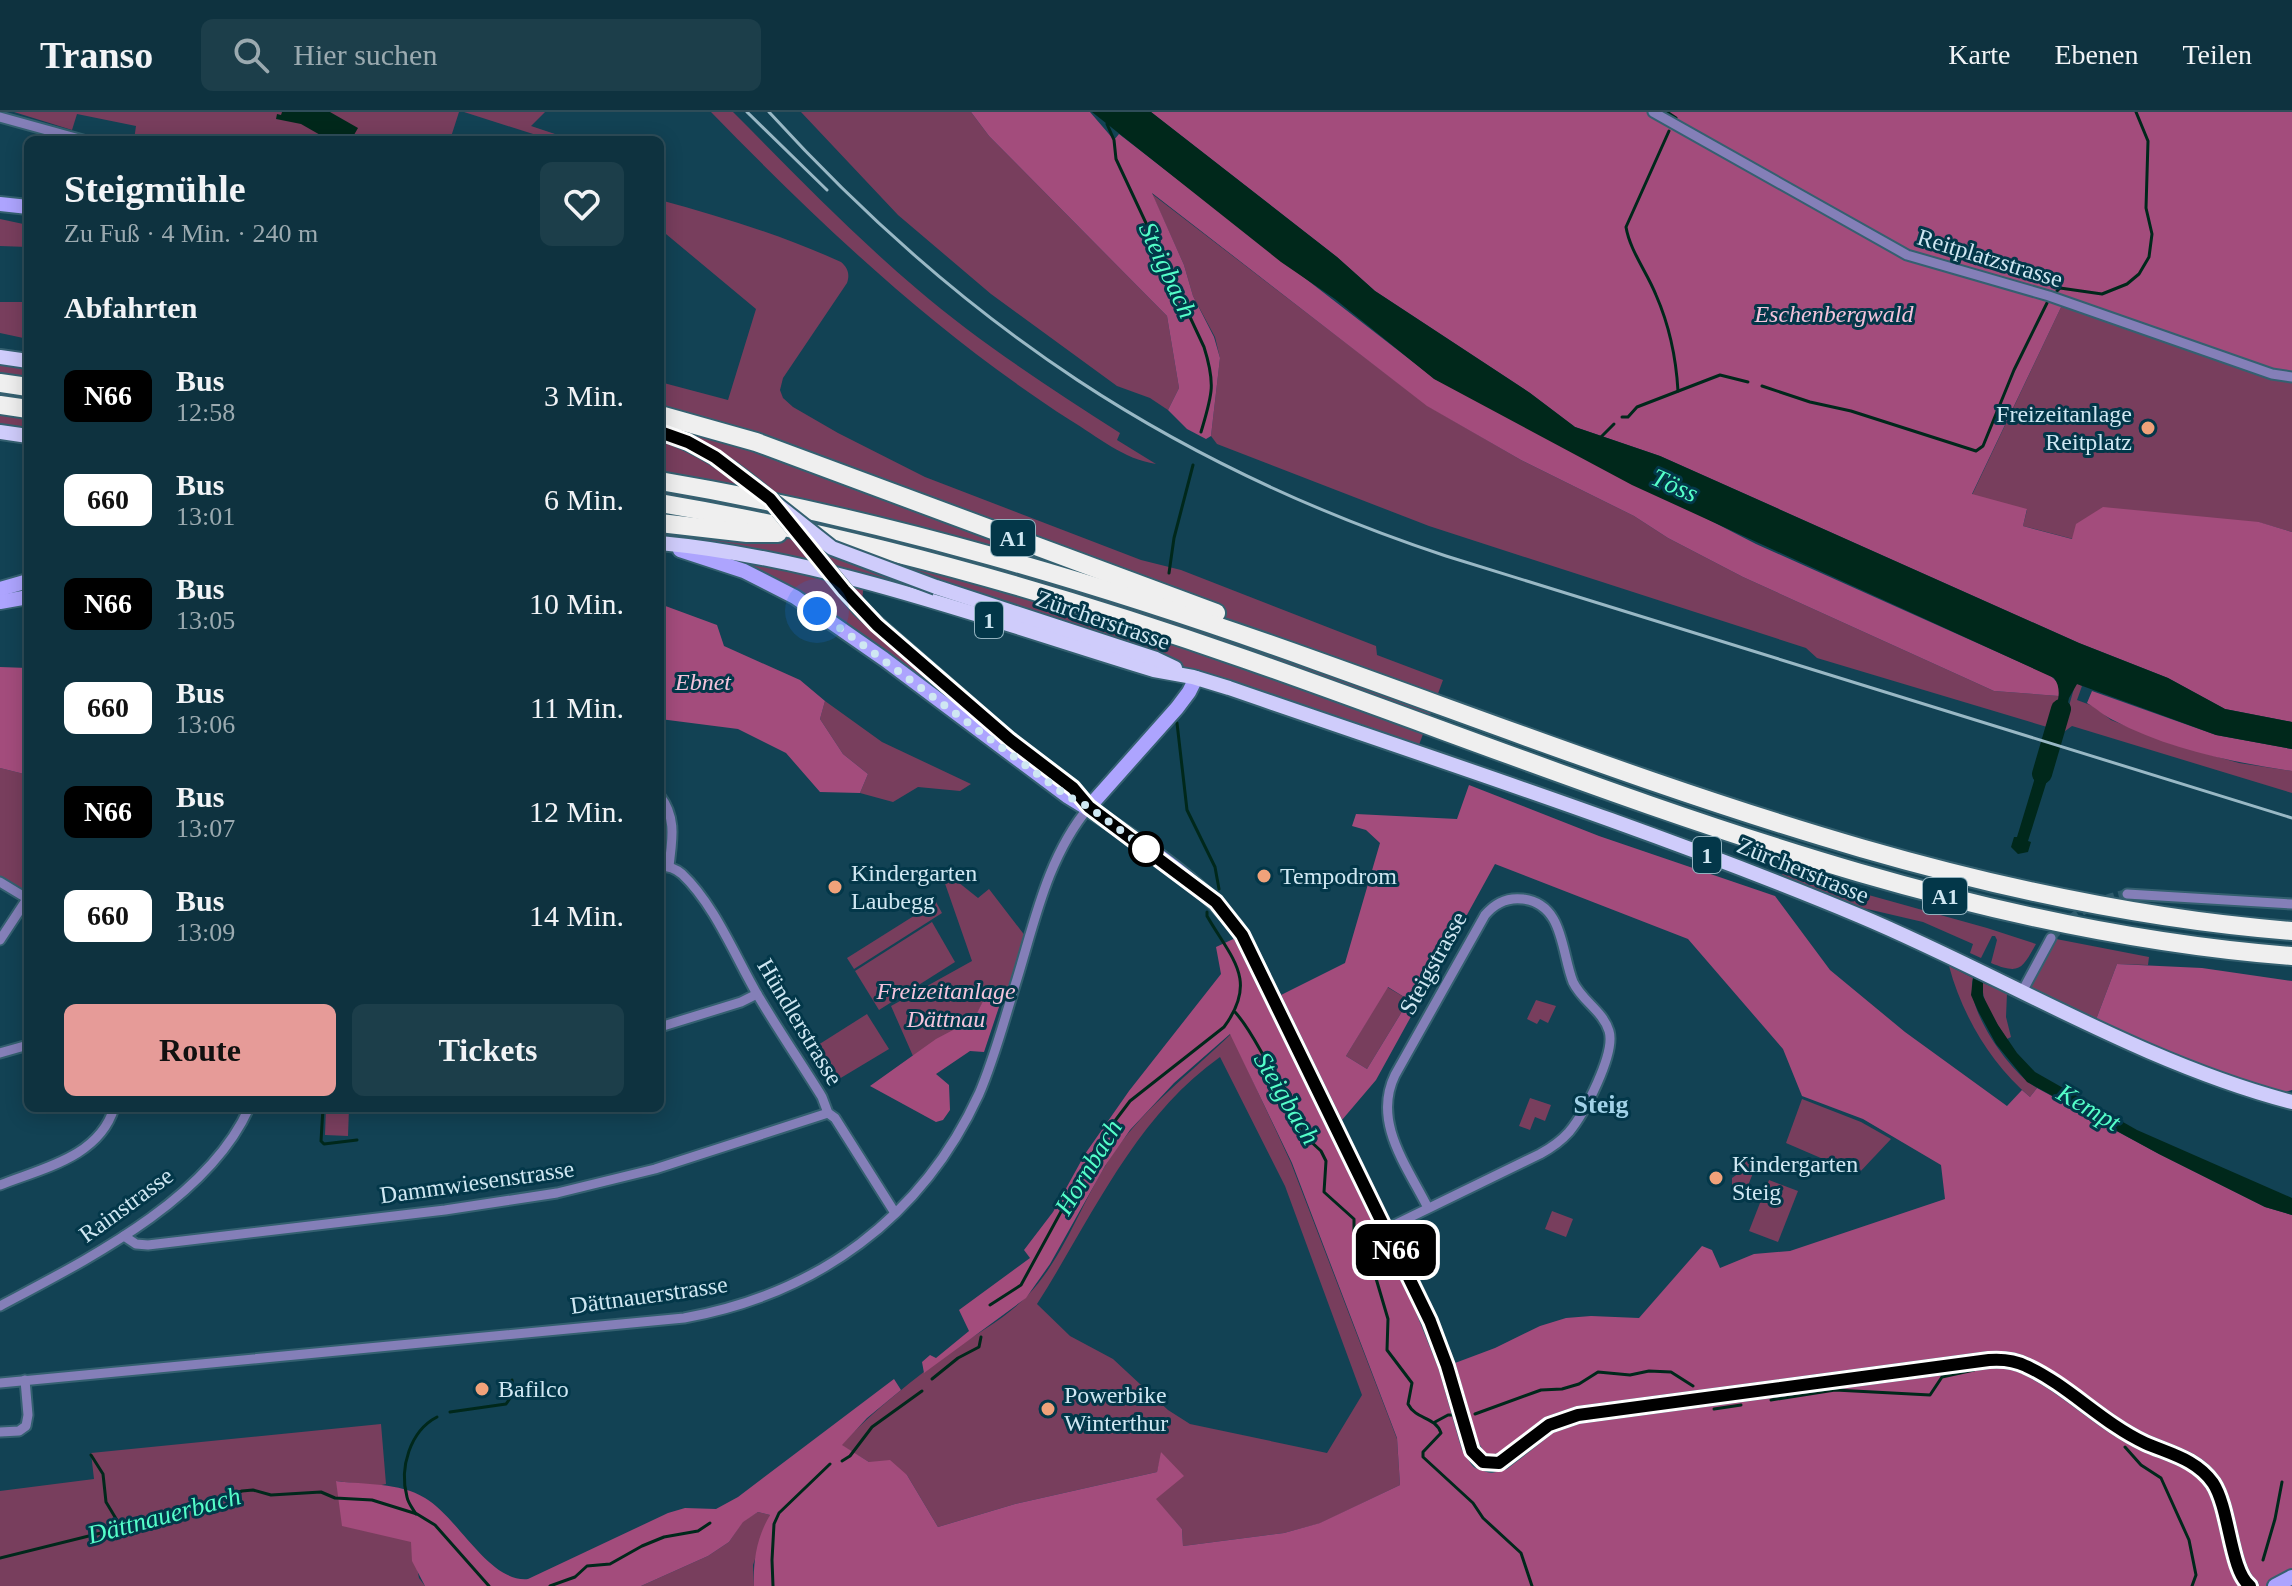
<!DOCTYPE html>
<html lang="de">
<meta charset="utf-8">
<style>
:root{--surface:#0e323f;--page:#1c3e4a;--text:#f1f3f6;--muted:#9baab0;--line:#2e4d59;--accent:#e69b98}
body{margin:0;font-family:Georgia,serif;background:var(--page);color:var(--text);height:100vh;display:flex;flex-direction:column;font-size:30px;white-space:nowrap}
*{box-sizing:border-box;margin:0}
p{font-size:26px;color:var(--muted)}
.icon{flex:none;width:44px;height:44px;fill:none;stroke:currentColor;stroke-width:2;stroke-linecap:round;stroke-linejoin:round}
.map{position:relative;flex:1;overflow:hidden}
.drawer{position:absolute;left:24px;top:24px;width:640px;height:976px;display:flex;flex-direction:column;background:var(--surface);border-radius:12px;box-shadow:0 4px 20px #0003,0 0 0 2px var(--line)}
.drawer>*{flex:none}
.badge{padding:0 16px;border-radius:12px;font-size:28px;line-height:52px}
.you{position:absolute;width:40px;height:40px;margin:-20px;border:6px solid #fff;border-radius:50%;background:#1a73e8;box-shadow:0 0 0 12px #1a73e833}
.map>.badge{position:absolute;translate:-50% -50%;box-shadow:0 0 0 4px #fff}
h2{padding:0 40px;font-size:30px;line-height:72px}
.round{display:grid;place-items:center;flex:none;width:84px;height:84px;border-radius:12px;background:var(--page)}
.head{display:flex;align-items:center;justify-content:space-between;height:136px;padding:0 40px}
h1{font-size:38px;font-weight:700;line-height:60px}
.primary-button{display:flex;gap:16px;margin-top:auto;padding:16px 40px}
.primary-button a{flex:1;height:92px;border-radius:12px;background:var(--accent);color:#111;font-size:32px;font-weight:700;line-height:92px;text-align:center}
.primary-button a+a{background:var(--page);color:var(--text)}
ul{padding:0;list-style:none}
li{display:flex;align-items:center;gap:24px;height:104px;padding:0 40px}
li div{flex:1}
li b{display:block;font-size:30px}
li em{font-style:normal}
li .badge{min-width:88px;font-weight:700;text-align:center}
header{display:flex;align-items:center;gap:48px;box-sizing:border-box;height:112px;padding:0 40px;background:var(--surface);border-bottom:2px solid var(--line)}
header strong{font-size:38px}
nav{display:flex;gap:44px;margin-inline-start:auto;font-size:28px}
.search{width:560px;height:72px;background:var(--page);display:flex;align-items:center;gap:20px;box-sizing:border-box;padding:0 28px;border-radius:12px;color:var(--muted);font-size:30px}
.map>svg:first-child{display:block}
.green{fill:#783e5d;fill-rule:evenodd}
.forest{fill:#a34c7c;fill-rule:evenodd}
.water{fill:#00281b}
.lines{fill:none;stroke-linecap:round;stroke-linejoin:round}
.stream{stroke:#00281b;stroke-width:3}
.river{stroke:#00281b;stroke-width:20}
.minor-tunnel{stroke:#2e5b6c;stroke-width:9;stroke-dasharray:9 4.5;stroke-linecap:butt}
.minor-casing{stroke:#346070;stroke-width:13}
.secondary-casing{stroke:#346070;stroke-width:18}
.primary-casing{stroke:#346070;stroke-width:18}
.motorway-casing{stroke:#346070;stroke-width:22}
.minor{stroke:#847fb8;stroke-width:9}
.secondary{stroke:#ada4fe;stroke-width:14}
.primary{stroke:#cfccfb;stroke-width:14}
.motorway{stroke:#efefef;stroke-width:18}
.rail{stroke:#99b8c5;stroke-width:3}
.secondary-bridge-casing{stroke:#346070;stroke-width:18;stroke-linecap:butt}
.primary-bridge-casing{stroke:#346070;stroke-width:18;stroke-linecap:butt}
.secondary-bridge{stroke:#ada4fe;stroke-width:14}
.primary-bridge{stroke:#cfccfb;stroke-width:14}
.line-casing{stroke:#fff;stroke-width:18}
.line{stroke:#000;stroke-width:12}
.walk{stroke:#cfe7f2;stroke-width:8;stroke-dasharray:0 14.4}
.poi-dot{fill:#f0a27a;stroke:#033749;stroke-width:3}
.stop-dot{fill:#fff;stroke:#000;stroke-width:4}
.labels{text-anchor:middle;stroke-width:6;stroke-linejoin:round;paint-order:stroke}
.shield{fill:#033749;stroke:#92b2bf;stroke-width:2}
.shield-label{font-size:22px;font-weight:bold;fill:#cfe7f2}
.street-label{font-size:24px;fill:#cfe7f2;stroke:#033749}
.park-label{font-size:24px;font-style:italic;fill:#f5c4dc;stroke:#033749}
.poi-label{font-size:24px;fill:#cfe7f2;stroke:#033749;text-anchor:start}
.water-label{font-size:26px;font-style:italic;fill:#54fec9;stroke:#033749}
.neighbourhood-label{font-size:26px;font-weight:bold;fill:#a1d2e8;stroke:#033749}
</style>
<header>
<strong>Transo</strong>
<div class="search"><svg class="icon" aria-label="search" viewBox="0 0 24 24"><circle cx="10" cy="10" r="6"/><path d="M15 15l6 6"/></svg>Hier suchen</div>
<nav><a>Karte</a><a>Ebenen</a><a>Teilen</a></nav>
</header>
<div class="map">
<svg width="2292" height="1474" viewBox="0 0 2292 1474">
<rect width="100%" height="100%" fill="#124254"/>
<g class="green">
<polygon points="14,0 459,0 450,28 134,28 136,14 77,2 72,18"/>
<polygon points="464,0 545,0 531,14 573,28 552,28"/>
<path d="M711,0H733C793,60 852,122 917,177C980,231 1050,276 1120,321L1117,328L1156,352C1123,347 1098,325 1070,308C936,222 822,114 711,0Z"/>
<polygon points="801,0 971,0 989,24 1167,204 1179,276 1168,298 1150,286 1117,274 991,182 898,103"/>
<polygon points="1152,82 1428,294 1521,348 1634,404 1668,426 1743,465 1994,579 2059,584 2049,618 2047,615 1817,546 1806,536 1429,414 1217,332 1211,324 1220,246 1215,225 1193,184 1184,153"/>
<path d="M660,88C722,105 782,123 841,150C848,156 850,162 847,171L783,266L780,278L783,286L793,295L838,321L925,365L1141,448L1181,458L1376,534L1377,543L1443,568L1416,641L1229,576L864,471L861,497L999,618V632L788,480L660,432V270L728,288L756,197L660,117Z"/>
<polygon points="0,107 28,113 28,135 0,134"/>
<polygon points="2064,189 2292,264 2292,420 2258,410 2073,427 2023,414 2027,398 1972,383"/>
<polygon points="0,190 28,190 28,227 0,221"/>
<polygon points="0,245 28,249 28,324 0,320"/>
<polygon points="2078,572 2082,574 2077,588 2093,594 2111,608 2172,632 2239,651 2292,659 2292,681 2072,614 2061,622 2075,573"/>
<polygon points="825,589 882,630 971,672 960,679 918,675 893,690 860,681 868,662 843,642 820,607"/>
<polygon points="0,656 28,663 28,787 0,770"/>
<path d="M1786,753L1865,782L1987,816L2036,832C2022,857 2020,863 1991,851L1997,828L1995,824H1992L1981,846L1970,841L1973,832L1923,810L1863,796L1782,763Z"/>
<polygon points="948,757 958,770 978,786 989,777 1029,829 1009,895 986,884 974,907 913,944 891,894 972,849 941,760"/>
<polygon points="936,790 942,801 854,857 847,846"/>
<polygon points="932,810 955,850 879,898 855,859"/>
<polygon points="2051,826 2149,845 2148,853 2117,852 2094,913 2023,878"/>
<path d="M1949,854L1973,866C1964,896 2011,962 2037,976L2030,985C1991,952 1962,903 1949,854Z"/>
<path d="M1983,871L2007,881L2006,905L2011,925L2007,927C1997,911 1980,890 1983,871Z"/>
<polygon points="1387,875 1409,888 1367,957 1346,944"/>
<polygon points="1536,888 1556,894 1548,911 1540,907 1537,912 1527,907"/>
<polygon points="867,902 889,937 839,967 818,933"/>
<path d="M1231,922L1291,1051L1397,1327L1400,1373L1321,1411L1284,1421L1183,1434L1182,1417L1155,1387L1162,1340L1157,1360L1015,1392L938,1415L907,1363L869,1350L841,1333C875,1297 914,1267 953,1238C977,1221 1006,1206 1027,1184C1066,1144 1083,1084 1115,1039C1147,993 1191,961 1231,922ZM1220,945L1285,1074L1362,1283L1327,1341L1190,1312L1168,1298L1113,1247L1070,1224L1037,1192C1092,1106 1134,1006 1220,945Z"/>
<polygon points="1530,986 1551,993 1545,1009 1535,1005 1530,1018 1519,1014"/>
<polygon points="1802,987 1861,1010 1891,1027 1858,1062 1786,1031"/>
<polygon points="326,996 349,996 348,1024 325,1023"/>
<polygon points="1748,1045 1757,1051 1747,1076 1737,1077 1732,1073 1732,1066 1739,1061 1740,1050"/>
<polygon points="1769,1068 1798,1079 1778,1130 1749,1119"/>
<polygon points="1552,1099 1573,1107 1566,1125 1545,1117"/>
<polygon points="381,1312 386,1372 377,1374 336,1369 412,1430 419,1466 425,1474 0,1474 0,1379 94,1367 91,1341"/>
<polygon points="758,1400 770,1403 753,1453 754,1474 641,1474 708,1444 729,1430 743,1409"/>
</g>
<g class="forest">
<polygon points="971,0 1090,0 1114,28 1119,22 1435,267 1756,432 2051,564 2059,572 2059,584 1994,579 1743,465 1668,426 1634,404 1521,348 1427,294 1152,81 1184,153 1193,184 1214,225 1220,246 1211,324 1206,327 1187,317 1168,298 1179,276 1167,204 989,24"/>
<polygon points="1151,0 2292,0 2292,264 2272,261 2064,189 1972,382 2027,397 2023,414 2072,427 2076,412 2103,395 2259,410 2292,420 2292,610 2225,597 2168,566 2079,531 1660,344 1575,315 1530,281 1375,179 1337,145"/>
<polygon points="660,492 717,513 724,534 800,568 825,589 820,607 843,642 868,662 860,681 820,680 786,641 738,617 660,607"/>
<polygon points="0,555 28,556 28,663 0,656"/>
<path d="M2092,579L2216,623L2292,637V659C2231,650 2168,637 2113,608C2104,604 2096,596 2087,591Z"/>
<path d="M1469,673L1599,724L1775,784L1830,858L1905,920L2007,994L2022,978L2030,985L2037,976L2159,1042L2265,1095L2292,1103V1474H754C753,1448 757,1425 770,1403L758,1400L743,1410L729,1430L708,1444L641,1474H425L412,1449L411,1430L342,1414L336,1369C365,1373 399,1370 425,1386C458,1405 489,1471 528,1467L668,1401L685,1396L716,1397L738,1385L894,1267L901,1278L867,1306L842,1333L869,1350L890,1348L907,1363L938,1415L1015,1392L1157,1360L1161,1340L1184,1364L1156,1387L1182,1417L1183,1434L1284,1421L1320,1411L1400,1373L1397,1326L1292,1051L1230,922L1174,971L1130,1018L1105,1054L1050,1152L1026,1186L924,1261L922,1250L930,1243L936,1246L969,1219L959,1198L1030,1146L1024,1138L1053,1100L1085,1042L1129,979L1221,862L1216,835L1242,823L1273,887L1345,851L1380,731L1366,718L1352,714L1356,702L1457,707ZM1495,752L1688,827L1783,937L1802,984L1863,1007L1941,1053L1945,1087L1790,1139L1754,1142L1720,1156L1712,1138L1702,1134L1639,1206L1591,1204L1566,1206L1540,1214L1495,1236L1447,1254L1336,1015L1376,968ZM1388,875L1409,888L1367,957L1346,944Z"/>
<polygon points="2117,852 2202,856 2292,869 2292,978 2285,980 2283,988 2094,913"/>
<polygon points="986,883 1001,889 984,940 970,939 936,962 949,973 950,998 943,1008 936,1010 870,974 936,927 974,907"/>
</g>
<g class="water">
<polygon points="282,0 330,0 358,16 351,28 329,28 301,12 276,7 277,2 281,3"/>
<path d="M1092,0H1151L1337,145L1375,179L1530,281L1575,315L1660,344L2079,531L2168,566L2225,597L2292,610V637L2216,623L2077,572L2069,586L2061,622L2049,618C2054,602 2065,580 2054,566L1632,373L1434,267L1335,187L1281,150Z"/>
<polygon points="2044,636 2056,640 2028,729 2031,730 2028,740 2018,742 2011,735 2014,725 2017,725"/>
<polygon points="1973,866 1983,871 1983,884 1998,913 2017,941 2035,960 2137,1018 2292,1086 2292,1103 2265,1095 2159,1042 2027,970 1996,932 1978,899 1971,883"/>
</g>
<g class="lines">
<g class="stream">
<polyline points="1667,0 1676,6"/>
<path d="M1107,12L1114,28L1116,47L1204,235C1216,273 1212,283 1201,320"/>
<path d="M1669,19L1626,115C1630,139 1647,160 1656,183C1670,215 1676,244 1678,279"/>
<polyline points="2057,179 2060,176 2102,182 2127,172 2139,162 2149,145 2152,122 2146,96 2148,29 2136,0"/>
<polyline points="1762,274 1810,290 1851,299 1976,339 1983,334 2014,258 2047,191"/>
<polyline points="1622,305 1628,305 1637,295 1720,263 1748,270"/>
<polyline points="1600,326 1614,312"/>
<polyline points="1169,461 1174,426 1193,353"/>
<polyline points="1177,611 1187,698 1215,755 1219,777"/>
<path d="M1235,900C1257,924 1267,959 1290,982L1293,1000L1307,1026L1321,1039L1326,1049L1324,1080L1354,1107V1119L1375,1163L1388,1207L1387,1238L1412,1271L1408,1292C1416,1308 1435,1304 1441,1321L1423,1340V1345L1473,1391L1483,1406L1521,1441L1532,1474"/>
<polyline points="323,996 321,1029 324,1032 357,1028"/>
<path d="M990,1193L1021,1173L1099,1030L1130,989L1224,915C1259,868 1231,846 1207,804V800"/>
<polyline points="932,1267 958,1246 979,1235 981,1225"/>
<polyline points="1771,1288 1835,1278 1930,1283 1942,1265 1974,1258"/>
<polyline points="1714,1297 1741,1293"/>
<polyline points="450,1300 506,1292 513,1282 512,1268"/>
<polyline points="1475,1302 1541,1278 1562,1277 1579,1272 1598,1260 1630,1263 1649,1259 1671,1260 1693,1274"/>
<polyline points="1435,1310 1448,1303 1452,1303"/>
<polyline points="2125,1335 2141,1353 2161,1366 2189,1428 2196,1463 2192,1474"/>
<polyline points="91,1343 103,1362 106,1390 121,1415"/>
<polyline points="842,1349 850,1344 872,1315 922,1279"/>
<path d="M416,1402C413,1397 408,1391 407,1385C399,1356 410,1319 437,1305"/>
<polyline points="139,1410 200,1394 242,1379 253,1378 271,1383 321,1380 335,1386 372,1388 417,1402 435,1413 489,1474"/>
<polyline points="0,1446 121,1416"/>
<polyline points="2263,1448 2275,1407 2282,1370"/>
<polyline points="550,1474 575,1465 587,1454 610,1452 642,1434 664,1425 698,1419 710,1411"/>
<polyline points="773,1474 772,1448 774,1412 779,1401 830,1352"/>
</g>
<polyline class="river" points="2042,662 2061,597"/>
<path class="minor-tunnel" d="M2051,826C2071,803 2097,787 2127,782"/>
<g class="minor-casing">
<g id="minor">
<polyline points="1653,0 1907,143 2049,184 2272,262 2292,265"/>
<polyline points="0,5 83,28"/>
<path d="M660,684C677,706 672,728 669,754"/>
<path d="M660,754C669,754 675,756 682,762C714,792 735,844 757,882C777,916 801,951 822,985L828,1001L835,1006L895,1101"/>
<polyline points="0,770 28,787"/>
<polyline points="2127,782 2292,792"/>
<polyline points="0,828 27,787"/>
<polyline points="2023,878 2051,826"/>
<polyline points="660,915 741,890 757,882"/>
<polyline points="0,941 28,933"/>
<path d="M0,1073C43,1056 99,1045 114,996"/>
<path d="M1386,1117L1540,1042C1551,1036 1561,1029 1569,1020C1584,1002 1616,941 1609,919C1603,899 1582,889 1573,870C1561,840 1564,792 1523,787C1507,785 1495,791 1485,803L1395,963C1372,1010 1407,1054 1428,1096"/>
<polyline points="124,1124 136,1132 148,1133 445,1098 557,1081 655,1057 828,1001"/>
<path d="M0,1194C86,1148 207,1089 249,996"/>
<path d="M0,1271L684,1206C817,1182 922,1106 979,982C995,945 1005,905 1017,867C1035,808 1048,744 1089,695"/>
<polyline points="0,1320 19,1319 26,1314 28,1303 25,1268"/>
</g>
</g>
<g class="secondary-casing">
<g id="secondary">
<polyline points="0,92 28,95"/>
<path d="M680,438L744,459L795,485L884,547L1067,684C1123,718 1205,769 1242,823L1423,1194L1447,1254L1470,1334L1479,1348L1491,1352L1503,1349L1549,1313L1578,1303L1989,1248C2002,1247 2014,1248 2026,1254C2068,1274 2102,1311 2145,1331C2170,1342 2197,1347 2213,1371C2230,1397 2230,1458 2250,1474"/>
<polyline points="0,477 28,469"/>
<polyline points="0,490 28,485"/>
<polyline points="860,497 1010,628 1073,676 1086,692"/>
<polyline points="1089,695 1177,596 1189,580 1196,566"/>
<polyline points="2275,1474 2292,1465"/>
</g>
</g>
<g class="primary-casing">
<g id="primary">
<polyline points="0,245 28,249"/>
<polyline points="0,320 28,324"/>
<path d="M660,320C702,334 737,358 770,387"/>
<path d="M660,431C829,447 992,509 1154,558L1193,565L1229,576C1440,649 1654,718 1860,804C2003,864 2142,951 2292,990"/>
<polyline points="936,475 1156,547 1175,556"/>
</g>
</g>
<g class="motorway-casing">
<g id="motorway">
<polyline points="0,271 28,275"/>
<polyline points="0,293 28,297"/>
<polyline points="660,303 756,330 1216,501"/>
<path d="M660,369C885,407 1103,472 1317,549C1634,662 1953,793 2292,819"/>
<path d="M660,391C860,425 1054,480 1245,547C1588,667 1925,816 2292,844"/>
<polyline points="660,411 747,421 778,421"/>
</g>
</g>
<use href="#minor" class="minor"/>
<use href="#secondary" class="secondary"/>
<use href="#primary" class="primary"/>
<use href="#motorway" class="motorway"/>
<g class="rail">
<polyline points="747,0 827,78"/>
<path d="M769,0C964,214 1171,353 1446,444L2292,706"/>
</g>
<g class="secondary-bridge-casing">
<polyline id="secondary-bridge" points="779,398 860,497"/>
</g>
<g class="primary-bridge-casing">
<polyline id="primary-bridge" points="770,387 832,436 936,475"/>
</g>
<use href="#secondary-bridge" class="secondary-bridge"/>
<use href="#primary-bridge" class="primary-bridge"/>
</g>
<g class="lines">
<g class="line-casing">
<path id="line" d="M660,320L688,330L715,345L770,387L844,478L877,513L1010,628L1073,676L1089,695L1216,790L1242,823L1430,1209L1447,1254L1472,1339L1483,1350L1499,1351L1549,1313L1578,1303L1989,1248C2002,1247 2014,1248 2026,1254C2068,1273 2102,1311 2145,1331C2170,1342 2196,1347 2213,1371C2230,1397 2230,1459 2250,1474"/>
</g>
<use href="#line" class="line"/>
<polyline class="walk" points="817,499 1067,684 1089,695 1146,737"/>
</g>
<g class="poi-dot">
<circle cx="2148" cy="316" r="8"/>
<circle cx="1264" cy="764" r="8"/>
<circle cx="835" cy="775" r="8"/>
<circle cx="1716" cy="1066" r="8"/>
<circle cx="482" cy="1277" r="8"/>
<circle cx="1048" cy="1297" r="8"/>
</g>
<circle class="stop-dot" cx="1146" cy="737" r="16"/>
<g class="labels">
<g class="shield">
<rect x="991" y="408" width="44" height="36" rx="6"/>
<rect x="975" y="490" width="28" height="36" rx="6"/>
<rect x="1693" y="725" width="28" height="36" rx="6"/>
<rect x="1923" y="766" width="44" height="36" rx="6"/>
</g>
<g class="shield-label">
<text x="1013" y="434">A1</text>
<text x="989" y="516">1</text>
<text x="1707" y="751">1</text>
<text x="1945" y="792">A1</text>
</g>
<g class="street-label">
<text transform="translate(1990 146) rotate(17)" y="8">Reitplatzstrasse</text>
<text transform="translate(1103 508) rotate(19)" y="8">Zürcherstrasse</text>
<text transform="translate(1803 758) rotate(22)" y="8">Zürcherstrasse</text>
<text transform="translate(1433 851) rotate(-61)" y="8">Steigstrasse</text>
<text transform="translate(800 910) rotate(59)" y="8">Hündlerstrasse</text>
<text transform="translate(477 1070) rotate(-8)" y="8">Dammwiesenstrasse</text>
<text transform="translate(126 1093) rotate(-36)" y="8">Rainstrasse</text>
<text transform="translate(649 1183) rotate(-8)" y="8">Dättnauerstrasse</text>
</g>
<g class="park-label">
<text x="1834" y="210">Eschenbergwald</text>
<text x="703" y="578">Ebnet</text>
<text x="946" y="887">Freizeitanlage<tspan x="946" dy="28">Dättnau</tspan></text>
</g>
<g class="poi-label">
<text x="2132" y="310" text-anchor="end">Freizeitanlage<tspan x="2132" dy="28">Reitplatz</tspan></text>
<text x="851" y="769">Kindergarten<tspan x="851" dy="28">Laubegg</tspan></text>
<text x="1280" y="772">Tempodrom</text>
<text x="1732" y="1060">Kindergarten<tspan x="1732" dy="28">Steig</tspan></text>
<text x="498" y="1285">Bafilco</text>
<text x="1064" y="1291">Powerbike<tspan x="1064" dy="28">Winterthur</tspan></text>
</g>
<g class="water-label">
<text transform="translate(1168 158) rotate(65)" y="9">Steigbach</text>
<text transform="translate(1675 373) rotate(24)" y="9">Töss</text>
<text transform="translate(1287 986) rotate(59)" y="9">Steigbach</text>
<text transform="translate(2089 995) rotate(30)" y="9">Kempt</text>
<text transform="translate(1088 1055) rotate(-59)" y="9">Hornbach</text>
<text transform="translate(164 1403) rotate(-15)" y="9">Dättnauerbach</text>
</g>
<g class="neighbourhood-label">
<text x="1601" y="1001">Steig</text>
</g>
</g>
</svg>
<div class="you" style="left:817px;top:499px"></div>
<b class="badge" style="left:1396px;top:1138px;background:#000;color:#fff">N66</b>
<section class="drawer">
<div class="head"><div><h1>Steigmühle</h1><p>Zu Fuß · 4 Min. · 240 m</p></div><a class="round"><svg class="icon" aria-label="heart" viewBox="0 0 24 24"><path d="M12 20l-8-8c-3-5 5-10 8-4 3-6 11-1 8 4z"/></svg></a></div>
<h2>Abfahrten</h2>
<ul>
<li><span class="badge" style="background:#000;color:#fff">N66</span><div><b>Bus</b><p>12:58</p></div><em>3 Min.</em></li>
<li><span class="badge" style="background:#fff;color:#111">660</span><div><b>Bus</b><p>13:01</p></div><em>6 Min.</em></li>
<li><span class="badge" style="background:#000;color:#fff">N66</span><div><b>Bus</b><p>13:05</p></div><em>10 Min.</em></li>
<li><span class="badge" style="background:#fff;color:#111">660</span><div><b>Bus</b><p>13:06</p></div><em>11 Min.</em></li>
<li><span class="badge" style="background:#000;color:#fff">N66</span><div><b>Bus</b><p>13:07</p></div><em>12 Min.</em></li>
<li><span class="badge" style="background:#fff;color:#111">660</span><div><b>Bus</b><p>13:09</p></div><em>14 Min.</em></li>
</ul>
<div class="primary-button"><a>Route</a><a>Tickets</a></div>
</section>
</div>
